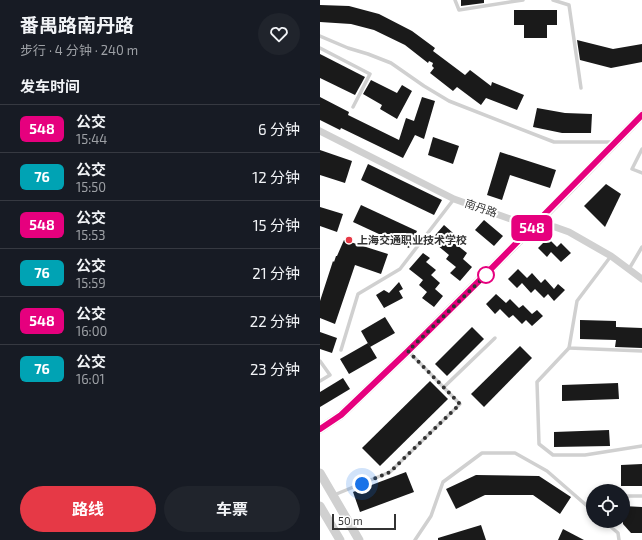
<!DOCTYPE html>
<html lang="zh">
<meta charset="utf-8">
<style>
:root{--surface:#171b24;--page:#20242c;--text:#f1f3f6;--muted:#9ea1a6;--line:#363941;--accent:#e63946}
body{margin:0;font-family:"Exo 2","Noto Sans SC",sans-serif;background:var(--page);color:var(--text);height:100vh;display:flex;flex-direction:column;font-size:15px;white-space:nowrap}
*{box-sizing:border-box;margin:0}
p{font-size:13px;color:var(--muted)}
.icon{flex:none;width:22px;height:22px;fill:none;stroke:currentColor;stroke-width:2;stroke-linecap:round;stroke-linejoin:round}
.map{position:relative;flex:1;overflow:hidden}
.sheet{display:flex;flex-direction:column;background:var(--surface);width:320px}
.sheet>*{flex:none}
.badge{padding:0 8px;border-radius:6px;font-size:14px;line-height:26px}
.tools{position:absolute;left:266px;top:484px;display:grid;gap:8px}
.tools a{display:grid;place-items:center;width:44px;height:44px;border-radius:50%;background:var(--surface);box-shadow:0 2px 6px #0003;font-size:20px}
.scale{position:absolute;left:12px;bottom:10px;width:64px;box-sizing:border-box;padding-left:4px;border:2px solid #333;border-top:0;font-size:11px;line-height:14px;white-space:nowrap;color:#333;-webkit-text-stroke:3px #fff;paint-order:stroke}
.you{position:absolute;width:20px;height:20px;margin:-10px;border:3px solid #fff;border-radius:50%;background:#1a73e8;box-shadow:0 0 0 6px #1a73e833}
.map>.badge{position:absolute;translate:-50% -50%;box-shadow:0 0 0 2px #fff}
h2{padding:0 20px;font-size:15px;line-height:36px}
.round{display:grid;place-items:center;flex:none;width:42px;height:42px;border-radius:21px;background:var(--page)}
.headline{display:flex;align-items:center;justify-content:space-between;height:68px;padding:0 20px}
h1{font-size:19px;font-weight:700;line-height:30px}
.cta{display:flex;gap:8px;margin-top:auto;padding:8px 20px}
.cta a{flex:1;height:46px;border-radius:24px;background:var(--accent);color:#fff;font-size:16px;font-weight:700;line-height:46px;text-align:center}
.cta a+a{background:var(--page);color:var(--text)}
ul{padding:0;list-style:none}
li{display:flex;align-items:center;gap:12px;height:48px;padding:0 20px;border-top:1px solid var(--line)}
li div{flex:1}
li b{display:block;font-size:15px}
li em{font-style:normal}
li .badge{min-width:44px;font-weight:700;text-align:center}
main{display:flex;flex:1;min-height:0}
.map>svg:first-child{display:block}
.building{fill:#1a1a1a}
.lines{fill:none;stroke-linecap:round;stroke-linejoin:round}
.service{stroke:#d0d0d0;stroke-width:3.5}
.minor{stroke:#d0d0d0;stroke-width:7}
.tertiary{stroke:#d0d0d0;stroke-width:9}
.line-casing{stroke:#fff;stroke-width:9}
.line{stroke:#e6007e;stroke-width:6}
.walk{stroke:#333;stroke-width:4;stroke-dasharray:0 7.2}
.poi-dot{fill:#e63946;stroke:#fff;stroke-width:1.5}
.stop-dot{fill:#fff;stroke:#e6007e;stroke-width:2}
.labels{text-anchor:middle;stroke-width:4;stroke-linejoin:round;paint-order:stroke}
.street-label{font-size:11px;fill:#333;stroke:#fff}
.poi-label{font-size:11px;font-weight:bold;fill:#333;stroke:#fff;text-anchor:start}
</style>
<main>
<section class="sheet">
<div class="headline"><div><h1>番禺路南丹路</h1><p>步行 · 4 分钟 · 240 m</p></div><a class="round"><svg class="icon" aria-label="heart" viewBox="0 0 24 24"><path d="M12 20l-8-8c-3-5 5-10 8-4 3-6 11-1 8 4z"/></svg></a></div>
<h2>发车时间</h2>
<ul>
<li><span class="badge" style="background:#e6007e;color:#fff">548</span><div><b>公交</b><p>15:44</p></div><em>6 分钟</em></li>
<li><span class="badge" style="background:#00a3b4;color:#fff">76</span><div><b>公交</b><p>15:50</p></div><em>12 分钟</em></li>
<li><span class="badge" style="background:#e6007e;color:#fff">548</span><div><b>公交</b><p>15:53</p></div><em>15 分钟</em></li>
<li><span class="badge" style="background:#00a3b4;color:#fff">76</span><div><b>公交</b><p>15:59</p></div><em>21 分钟</em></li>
<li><span class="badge" style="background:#e6007e;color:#fff">548</span><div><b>公交</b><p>16:00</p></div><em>22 分钟</em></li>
<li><span class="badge" style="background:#00a3b4;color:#fff">76</span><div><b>公交</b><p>16:01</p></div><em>23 分钟</em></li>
</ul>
<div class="cta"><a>路线</a><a>车票</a></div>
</section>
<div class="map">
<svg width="322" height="540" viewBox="0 0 322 540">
<rect width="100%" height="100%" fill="#fff"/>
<g class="building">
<polygon points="141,0 164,0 164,3 141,6"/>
<polygon points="0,5 29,6 59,14 92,31 115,48 113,51 145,75 150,70 171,86 172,82 204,95 197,110 166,98 161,105 137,87 133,91 110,73 114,68 112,66 113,63 109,61 108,63 85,45 54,30 31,24 0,22"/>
<polygon points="194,10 237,10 237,25 227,25 227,38 204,38 204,25 194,25"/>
<polygon points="257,40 293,49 322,44 322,62 291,68 260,60"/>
<polygon points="0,54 45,77 35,95 0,78"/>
<polygon points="51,80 77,93 82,85 92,91 77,119 60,109 62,105 43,94"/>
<polygon points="0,97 29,112 28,115 79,140 86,118 94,121 102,97 115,101 104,139 95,135 83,158 21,128 20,130 0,120"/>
<polygon points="217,108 245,113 272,114 271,133 242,133 213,127"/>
<polygon points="113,137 139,146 133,164 108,155"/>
<polygon points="0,150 32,161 25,183 0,175"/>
<polygon points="180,152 236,170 230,188 190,175 182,200 167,195"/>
<polygon points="48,164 122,200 114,215 41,180"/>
<polygon points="286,184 301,194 285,227 264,206"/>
<polygon points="41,205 97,231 89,248 33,222"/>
<polygon points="0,207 23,214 17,232 0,226"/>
<polygon points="164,220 183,236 174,246 155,230"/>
<polygon points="124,225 141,240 137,245 147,253 143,259 152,267 140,281 130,273 136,267 126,259 129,255 111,240"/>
<polygon points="228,238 237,247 241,243 251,253 241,262 231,252 227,257 218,248"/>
<polygon points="24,240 68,254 61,274 35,265 15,324 0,318 0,301 13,261 14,262 16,256 17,256"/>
<polygon points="103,253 110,258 106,262 116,270 111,275 120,283 115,289 123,296 114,307 102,298 107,292 99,285 103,280 89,269"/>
<polygon points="198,269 207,278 212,273 221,283 225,279 234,289 238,284 245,290 234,301 228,294 224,298 215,289 211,293 202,283 197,288 188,279"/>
<polygon points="79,282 83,289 79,291 83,298 64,308 56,295 64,290 69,293"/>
<polygon points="176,294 186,303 190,299 199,308 203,305 212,314 217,310 223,316 212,326 206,320 202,324 193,315 189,318 180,309 175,314 166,304"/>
<polygon points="65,317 75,333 50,347 41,331"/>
<polygon points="260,320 296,321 296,327 322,328 322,348 295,347 296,340 260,339"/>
<polygon points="152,327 164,339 127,376 115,364"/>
<polygon points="0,332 17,338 12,353 0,349"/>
<polygon points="48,343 57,358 29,374 20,359"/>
<polygon points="200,346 212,358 164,407 151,394"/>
<polygon points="23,378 30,389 0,407 0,392"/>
<polygon points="110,381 128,399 60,466 42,448"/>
<polygon points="298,383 299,399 242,401 242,385"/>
<polygon points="289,430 290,446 234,447 234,432"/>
<polygon points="322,464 322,486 301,486 301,465"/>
<polygon points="86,472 94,492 40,512 33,492"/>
<polygon points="156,475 219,476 251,497 240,514 213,495 165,495 136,509 126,489"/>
<polygon points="303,506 322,507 322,533 311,533 303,524"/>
<polygon points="161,525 166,540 118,540 118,538"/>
<polygon points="243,529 264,540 238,540"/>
</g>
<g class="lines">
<g class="service">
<polyline points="135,0 139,10 203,0"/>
<polyline points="233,0 249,5 261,88"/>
<polyline points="0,36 28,48 48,54 71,63 104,86 129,101 234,142 294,142"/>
<polyline points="0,48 50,74 33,107"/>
<polyline points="322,149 312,169 322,173"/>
<polyline points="291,256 257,301 249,348 322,351"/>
<polyline points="309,269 322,247"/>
<polyline points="249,348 217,382 219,444 233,455 265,455 322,446"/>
<polyline points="21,350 38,294 80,269 134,199"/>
<polyline points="0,361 10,375 0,381"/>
<polyline points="124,387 175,338"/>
<polyline points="14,495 70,472 140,404 88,351"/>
<polyline points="303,496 322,496"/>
<polyline points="284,521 298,533 299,540"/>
<polyline points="95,540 111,516 123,482 162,453 195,453 227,471 273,511"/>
</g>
<polyline class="minor" points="0,131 134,199 213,227 235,227 249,232 291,256 322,279"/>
<g class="tertiary">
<polyline points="0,429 21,415 88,351 213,227 322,115"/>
<polyline points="0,473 39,540"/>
<polyline points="0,506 20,540"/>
</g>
</g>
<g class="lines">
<g class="line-casing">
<polyline id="line" points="0,429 21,415 88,351 165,275 322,115"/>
</g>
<use href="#line" class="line"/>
<polyline class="walk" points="42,484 70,472 140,404 88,351 166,275"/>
</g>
<circle class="poi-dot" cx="29" cy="240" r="4"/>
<circle class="stop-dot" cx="166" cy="275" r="8"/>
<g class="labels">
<g class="street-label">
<text transform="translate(161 208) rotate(19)" y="4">南丹路</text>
</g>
<g class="poi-label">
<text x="37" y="244">上海交通职业技术学校</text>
</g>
</g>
</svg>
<div class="tools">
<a><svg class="icon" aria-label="locate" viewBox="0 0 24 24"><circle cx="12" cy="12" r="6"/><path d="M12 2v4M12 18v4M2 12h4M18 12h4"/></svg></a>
</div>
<div class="scale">50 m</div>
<div class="you" style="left:42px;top:484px"></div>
<b class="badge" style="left:212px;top:228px;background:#e6007e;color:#fff">548</b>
</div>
</main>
